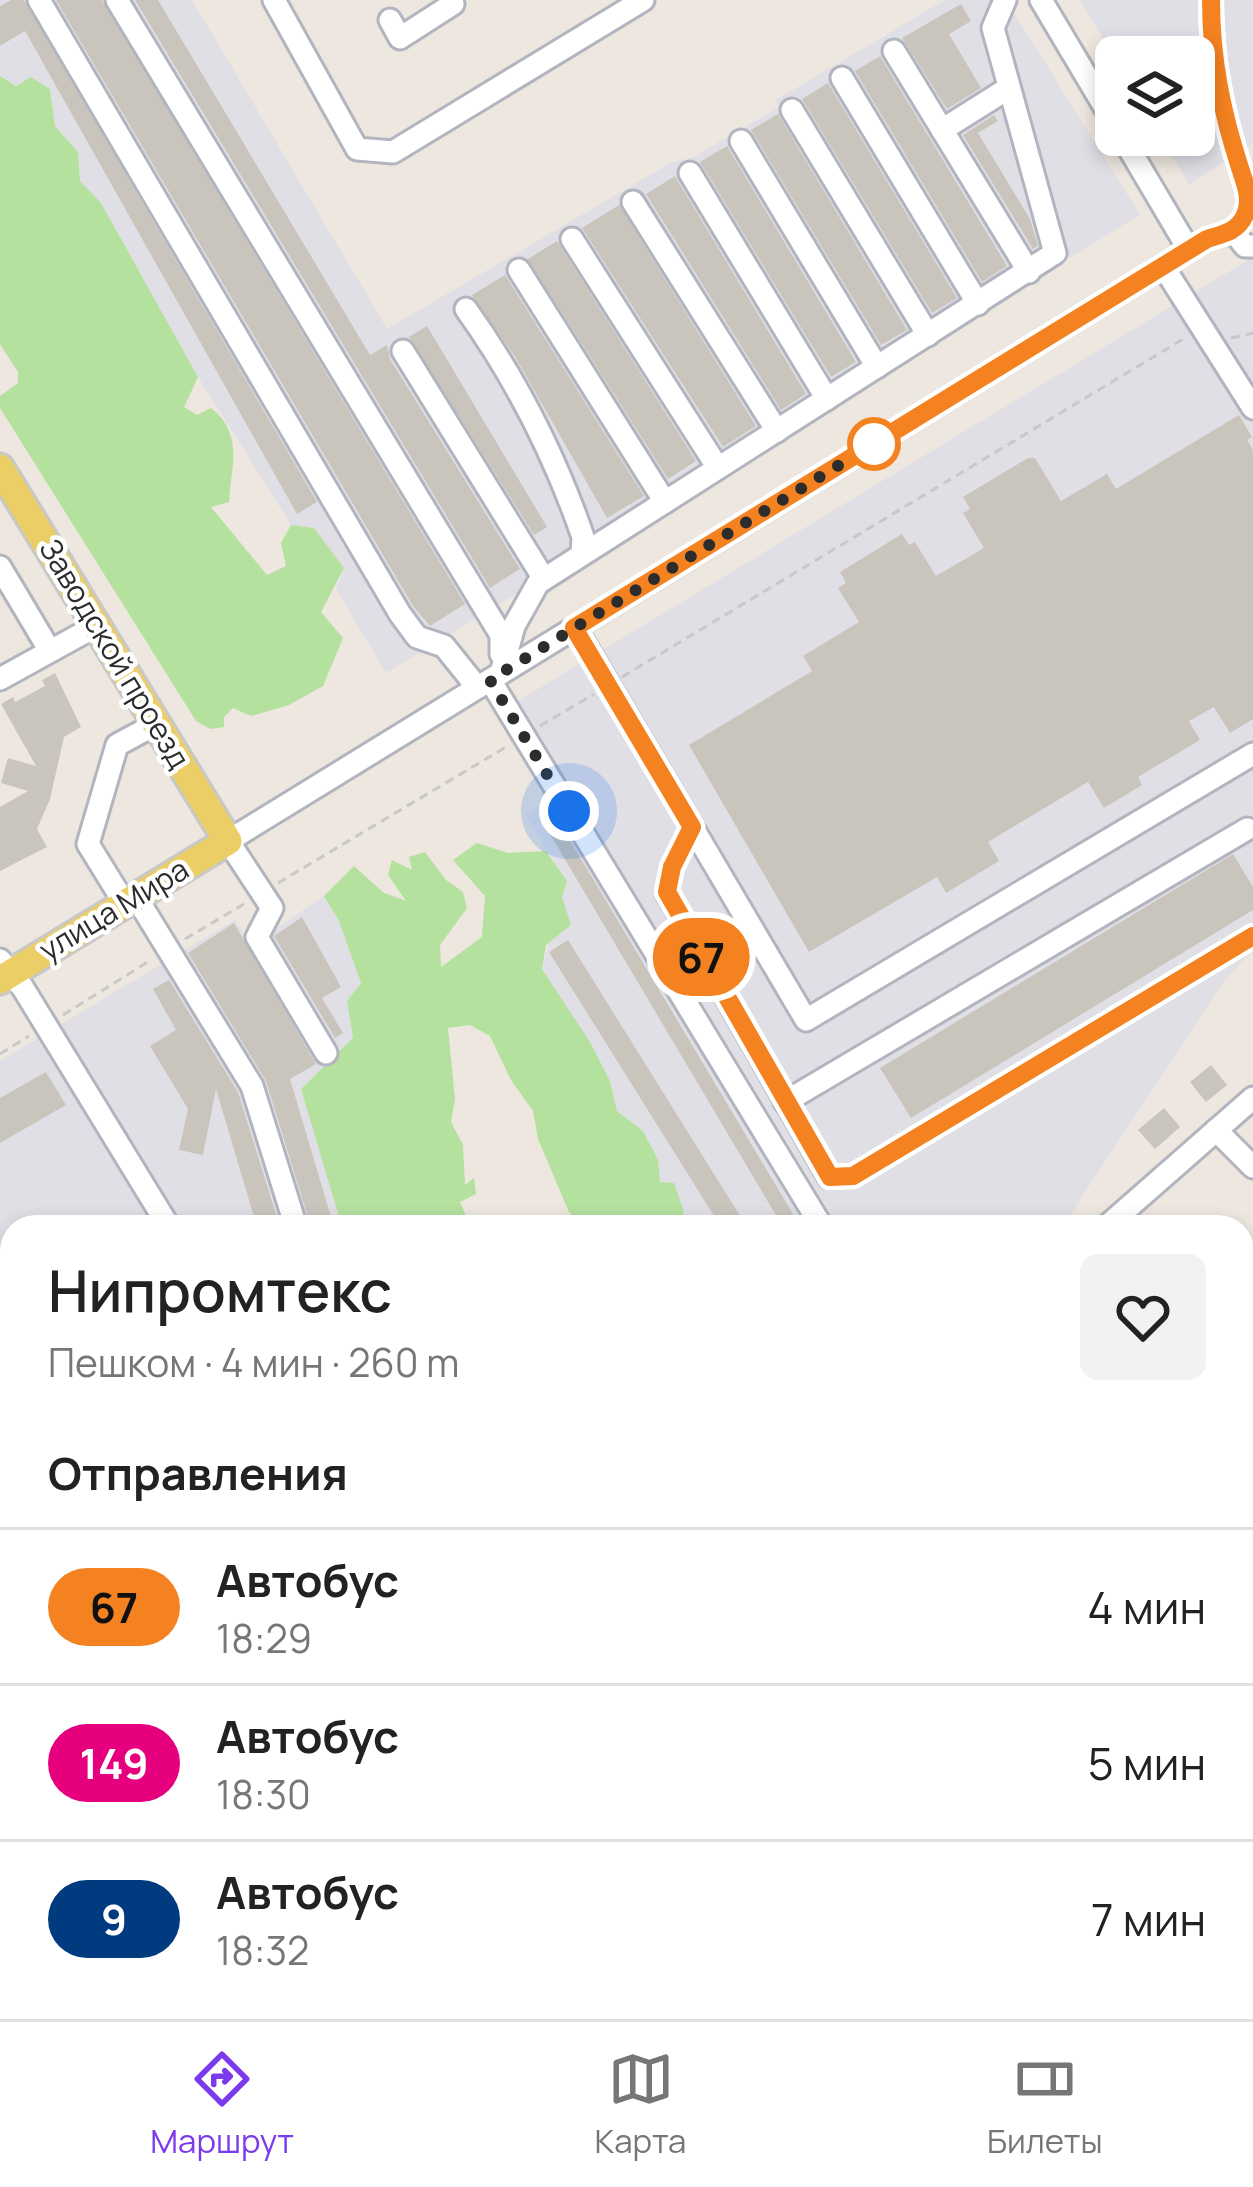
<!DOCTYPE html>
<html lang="ru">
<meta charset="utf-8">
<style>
:root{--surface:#fff;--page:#f2f2f2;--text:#222;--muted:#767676;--line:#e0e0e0;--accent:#7c3aed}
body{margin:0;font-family:Manrope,sans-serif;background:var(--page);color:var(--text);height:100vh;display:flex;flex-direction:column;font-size:45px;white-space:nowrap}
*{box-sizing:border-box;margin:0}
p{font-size:39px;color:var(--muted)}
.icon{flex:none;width:66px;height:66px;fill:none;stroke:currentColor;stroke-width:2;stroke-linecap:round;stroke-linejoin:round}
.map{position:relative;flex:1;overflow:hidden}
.details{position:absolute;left:0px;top:1215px;width:1254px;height:804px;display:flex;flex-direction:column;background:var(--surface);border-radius:36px 36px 0 0;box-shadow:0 6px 18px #0003}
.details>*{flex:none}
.badge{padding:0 24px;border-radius:39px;font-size:42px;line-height:78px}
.fabs{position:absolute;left:1095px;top:36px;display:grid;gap:24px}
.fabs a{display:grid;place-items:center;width:120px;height:120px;border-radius:18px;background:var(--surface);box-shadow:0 6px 18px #0003;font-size:60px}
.you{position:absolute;width:60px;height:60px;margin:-30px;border:9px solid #fff;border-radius:50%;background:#1a73e8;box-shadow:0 0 0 18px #1a73e833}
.map>.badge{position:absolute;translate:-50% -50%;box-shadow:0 0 0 6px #fff}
h2{padding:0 48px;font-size:45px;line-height:108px}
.round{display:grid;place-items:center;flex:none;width:126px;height:126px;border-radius:18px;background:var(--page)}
.head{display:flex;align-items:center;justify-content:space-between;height:204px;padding:0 48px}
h1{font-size:57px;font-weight:600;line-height:90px}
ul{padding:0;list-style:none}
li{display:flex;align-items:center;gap:36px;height:156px;padding:0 48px;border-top:3px solid var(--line)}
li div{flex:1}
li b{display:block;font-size:45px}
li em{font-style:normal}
li .badge{min-width:132px;font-weight:700;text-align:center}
.menu{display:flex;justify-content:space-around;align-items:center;height:168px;border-top:3px solid var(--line);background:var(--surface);font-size:33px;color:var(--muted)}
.menu a{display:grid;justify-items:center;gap:6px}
.menu .current{color:var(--accent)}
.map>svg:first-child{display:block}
.industrial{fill:#e1dfe6}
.green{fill:#b4e19e}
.building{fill:#c9c5bd}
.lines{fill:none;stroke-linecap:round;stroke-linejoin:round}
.minor-casing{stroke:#b2b5bf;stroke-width:27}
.major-casing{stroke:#c8c8c8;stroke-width:33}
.path{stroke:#c8c8c8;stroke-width:3;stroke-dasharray:9 6;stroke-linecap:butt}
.minor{stroke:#fff;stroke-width:21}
.major{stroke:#ebcf66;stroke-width:27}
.line-casing{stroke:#fff;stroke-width:27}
.line{stroke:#f58220;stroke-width:18}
.walk{stroke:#2c2c2c;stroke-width:12;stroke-dasharray:0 21.6}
.stop-dot{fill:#fff;stroke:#f58220;stroke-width:6}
.labels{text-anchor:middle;stroke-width:9;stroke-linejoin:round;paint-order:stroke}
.street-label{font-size:30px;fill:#2c2c2c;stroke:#fff}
</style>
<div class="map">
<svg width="1253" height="2019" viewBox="0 0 1253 2019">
<rect width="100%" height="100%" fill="#ede7df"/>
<g class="industrial">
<polygon points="0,0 192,0 387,329 672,162 692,158 779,107 776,100 945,0 1006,0 1140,215 386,673 336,589 344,568 314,528 291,525 198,377 101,203 80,181 78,152 55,126 50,89 16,86 0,76"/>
<polygon points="1080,0 1253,0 1253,143 1189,185 1160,135 1194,135 1194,57 1116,57 1116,61"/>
<polygon points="1253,257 1253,950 1224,981 1062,1227 839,1227 518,701"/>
<polygon points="554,798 814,1227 676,1227 684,1212 660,1182 658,1160 643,1131 617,1111 610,1081 542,969 566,881 525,814"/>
<polygon points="324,896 339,921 361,983 347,1001 353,1039 301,1089 342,1227 12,1227 12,1385 0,1382 0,1061 235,920 252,945"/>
<polygon points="0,1648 4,1653 12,1650 12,1872 0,1852"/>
<polygon points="0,1907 12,1927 12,2007 60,2007 67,2019 0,2019"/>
<polygon points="95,2007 291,2007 282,2019 102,2019"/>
</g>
<g class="green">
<path d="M0,76L16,86L31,77L50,89L55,126L78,152L80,181L101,203L198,377L184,407L197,415L211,408C244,434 231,466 229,502L211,507L267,575L286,566L281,543L291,525L314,528L344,568L321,612L343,638L323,686L289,705L251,716L233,708L224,717V727L210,729L196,721L0,408V396L18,383V372L0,344Z"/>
<polygon points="477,843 508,853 546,851 567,881 562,897 571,925 546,945 542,969 590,1042 610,1081 617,1111 643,1131 658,1160 660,1182 674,1183 684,1212 676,1227 583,1227 569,1212 538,1139 533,1111 511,1080 490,1036 470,1025 448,1028 455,1099 451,1122 463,1145 465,1185 474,1178 476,1194 460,1202 471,1227 342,1227 301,1089 353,1038 347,1001 361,983 339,921 324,896 354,866 384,893 406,901 388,875 392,860 412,870 409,857 425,852 446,880 463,892 467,908 440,945 441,967 482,937 485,896 453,860"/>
<polygon points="1242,1347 1253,1359 1253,1993 1236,2019 734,2019 737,2007 1242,2007"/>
</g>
<g class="building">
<polygon points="11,0 24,0 317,502 297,514 25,31 0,46 0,6"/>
<polygon points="56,0 102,0 465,604 430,626 413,606"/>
<polygon points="135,0 158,0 370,355 387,345 390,359 520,569 490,588"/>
<polygon points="961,4 971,21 949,34 981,88 947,109 902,38"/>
<polygon points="880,56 1007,266 982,282 855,71"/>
<polygon points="828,83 957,298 932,313 802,99"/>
<polygon points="778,114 907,330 881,345 751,130"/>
<polygon points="994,115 998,121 978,133 1030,219 1038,246 1033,249 963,135"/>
<polygon points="727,146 856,362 831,377 700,162"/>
<polygon points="675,176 806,394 781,410 646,194"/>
<polygon points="619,205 756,426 723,447 582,228"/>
<polygon points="557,241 696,461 668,479 528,259"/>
<polygon points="505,275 644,496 607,518 514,355 472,295"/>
<polygon points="427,326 547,527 534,535 409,337"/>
<polygon points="1239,415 1252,437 1247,440 1253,450 1253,719 1230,733 1214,707 1189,721 1200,740 1138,777 1142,785 1104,808 1088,782 988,842 999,861 946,893 937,877 809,952 689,745 812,671 803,656 859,622 838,588 846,583 840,572 902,534 909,545 915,542 936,576 984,548 963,513 970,509 963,497 1028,458 1035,458 1061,501 1107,474 1116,489"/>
<polygon points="55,673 81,727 64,737 50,799 37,829 47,847 0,871 0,807 28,791 1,783 8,758 36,766 1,704 13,697 15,702 45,686 42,680"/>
<polygon points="556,817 793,1214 780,1222 544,824"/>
<polygon points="1233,854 1253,887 1253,910 911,1118 880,1068"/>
<polygon points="302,917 341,987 322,998 343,1033 335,1038 274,936"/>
<polygon points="234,923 316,1064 290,1079 334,1227 311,1227 266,1081 188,953"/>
<polygon points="568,940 747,1227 721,1227 549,952"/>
<polygon points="169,980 238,1092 280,1227 257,1227 216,1089 203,1155 179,1150 188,1109 150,1046 176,1030 153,989"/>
<polygon points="1211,1065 1227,1085 1206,1102 1190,1082"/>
<polygon points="46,1072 66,1105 0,1143 0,1098"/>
<polygon points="1164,1108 1180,1127 1155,1149 1138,1130"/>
</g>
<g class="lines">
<g class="minor-casing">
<g id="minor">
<polyline points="39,0 400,614 417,637 444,646 477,687"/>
<polyline points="117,0 501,635 501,654"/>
<polyline points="274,0 357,149 393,152 643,0"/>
<polyline points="1041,0 1116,126"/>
<polyline points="390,20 400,38 453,4 451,0"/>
<polyline points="894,51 1029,272"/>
<polyline points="842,78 978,304"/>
<polyline points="792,110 928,335"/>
<polyline points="942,130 1007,89"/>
<polyline points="1121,135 1189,250"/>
<polyline points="741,141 877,367"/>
<polyline points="690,173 827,399"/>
<polyline points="633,202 777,431"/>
<polyline points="1233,231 1245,246 1253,246"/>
<polyline points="572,239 718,468"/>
<polyline points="1163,266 1253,408"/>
<polyline points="519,270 665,502"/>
<path d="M466,309C516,379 555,456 583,537L582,554"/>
<polyline points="403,351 544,579"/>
<polyline points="0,567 50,651"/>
<polyline points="575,628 806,1020 1253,754"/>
<polyline points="501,673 514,626 538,583 1055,253 993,28 1005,0"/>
<polyline points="0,679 96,626"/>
<polyline points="490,680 822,1227"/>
<polyline points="692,827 672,867 667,893 829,1177 853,1176 1253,936"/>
<polyline points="136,897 252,1086 296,1227"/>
<polyline points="125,904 88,844 117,745 156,724"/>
<polyline points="0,960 23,988 166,1222"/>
<path d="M326,1053L257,937L272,908L228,841L1207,239C1223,234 1237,232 1245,215C1252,200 1245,183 1240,168C1222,112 1211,60 1211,0"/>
<polyline points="785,1102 1247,829"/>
<polyline points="1216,1130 1253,1167"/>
<polyline points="1106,1227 1253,1098"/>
<polyline points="1242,1503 1253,1516"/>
<polyline points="1242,1577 1253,1568"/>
<polyline points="1242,1673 1253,1682"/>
<polyline points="0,1784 12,1798"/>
<polyline points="1242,1838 1253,1845"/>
<polyline points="143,2007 151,2019"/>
<polyline points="1216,2007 1227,2015"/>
<polyline points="288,2019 297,2007"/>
<polyline points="641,2019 650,2007"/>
</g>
</g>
<g class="major-casing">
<polyline id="major" points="0,468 228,841 0,980"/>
</g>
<g class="path">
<polyline points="1231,338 1253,333"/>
<polyline points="622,677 1185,338"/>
<polyline points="540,726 594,694"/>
<polyline points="278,883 506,747"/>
<polyline points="185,939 244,904"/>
<polyline points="63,1015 151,960"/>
<polyline points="0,1054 29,1036"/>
</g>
<use href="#minor" class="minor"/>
<use href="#major" class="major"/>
</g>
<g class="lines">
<g class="line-casing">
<path id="line" d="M1211,0C1211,60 1222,112 1240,168C1245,183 1252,200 1245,215C1237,232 1223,234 1207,239L574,628L692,827L672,867L667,892L830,1177L853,1176L1253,936"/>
</g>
<use href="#line" class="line"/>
<polyline class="walk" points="569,811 490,680 888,435 874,444"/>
</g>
<circle class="stop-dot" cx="874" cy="444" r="24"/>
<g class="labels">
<g class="street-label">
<text transform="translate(114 654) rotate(59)" y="10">Заводской проезд</text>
<text transform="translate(114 910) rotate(-31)" y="10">улица Мира</text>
</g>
</g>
</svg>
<div class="fabs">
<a><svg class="icon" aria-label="layers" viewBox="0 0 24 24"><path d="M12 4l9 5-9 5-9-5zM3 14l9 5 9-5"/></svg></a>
</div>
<div class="you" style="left:569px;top:811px"></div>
<b class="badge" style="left:701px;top:957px;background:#f58220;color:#111">67</b>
<section class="details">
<div class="head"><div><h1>Нипромтекс</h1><p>Пешком · 4 мин · 260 m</p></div><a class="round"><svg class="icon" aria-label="heart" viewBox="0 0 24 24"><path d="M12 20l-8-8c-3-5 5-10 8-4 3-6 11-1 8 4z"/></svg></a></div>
<h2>Отправления</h2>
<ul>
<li><span class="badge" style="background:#f58220;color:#111">67</span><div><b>Автобус</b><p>18:29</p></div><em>4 мин</em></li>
<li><span class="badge" style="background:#e6007e;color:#fff">149</span><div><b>Автобус</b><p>18:30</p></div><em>5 мин</em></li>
<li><span class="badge" style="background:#003b80;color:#fff">9</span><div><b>Автобус</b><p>18:32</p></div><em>7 мин</em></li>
</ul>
</section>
</div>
<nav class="menu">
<a class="current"><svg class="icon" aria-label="directions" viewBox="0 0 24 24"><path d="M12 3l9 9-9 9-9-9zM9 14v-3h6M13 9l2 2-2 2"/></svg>Маршрут</a>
<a><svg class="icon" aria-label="map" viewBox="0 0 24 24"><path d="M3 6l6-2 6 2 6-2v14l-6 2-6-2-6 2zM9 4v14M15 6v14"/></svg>Карта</a>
<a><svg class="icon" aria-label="tickets" viewBox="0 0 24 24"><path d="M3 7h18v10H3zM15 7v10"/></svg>Билеты</a>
</nav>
